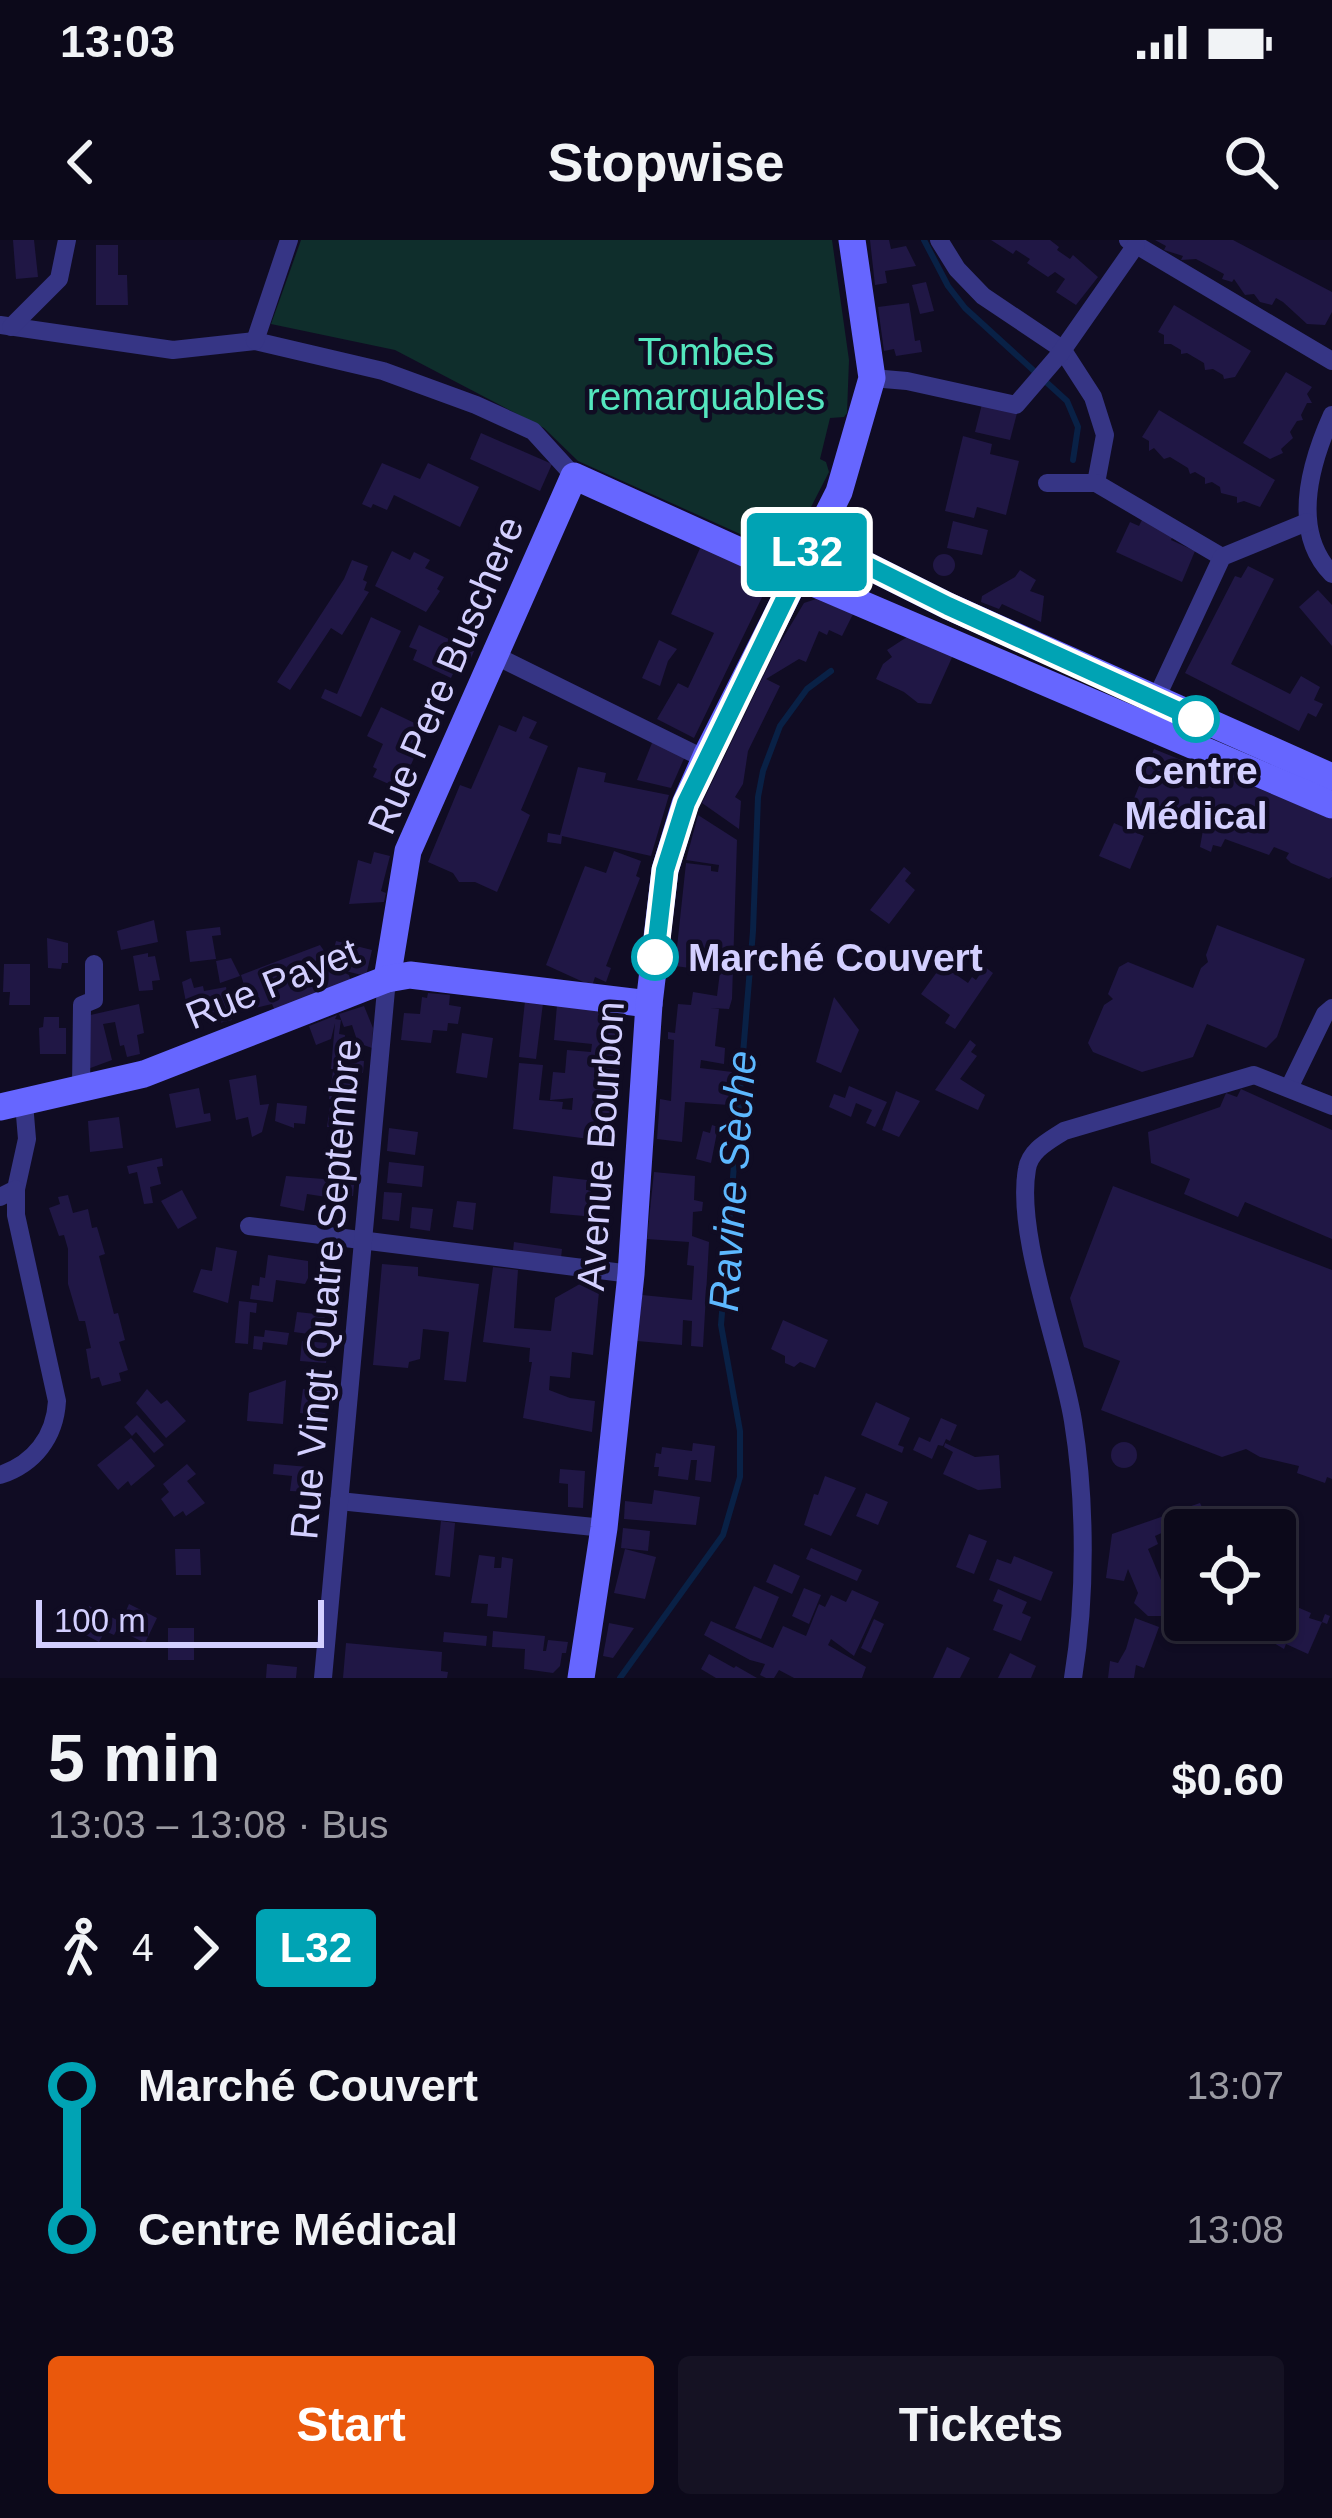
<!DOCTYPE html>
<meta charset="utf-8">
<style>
:root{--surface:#0c091a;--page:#151223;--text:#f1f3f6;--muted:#9a9aa2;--line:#2c2a39;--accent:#ea580c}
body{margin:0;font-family:Helvetica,sans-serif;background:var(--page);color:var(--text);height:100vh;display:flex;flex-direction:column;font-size:45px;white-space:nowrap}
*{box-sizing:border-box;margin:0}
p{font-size:39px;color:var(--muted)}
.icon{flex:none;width:66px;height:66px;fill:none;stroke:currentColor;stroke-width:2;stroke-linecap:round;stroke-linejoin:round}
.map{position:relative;height:1438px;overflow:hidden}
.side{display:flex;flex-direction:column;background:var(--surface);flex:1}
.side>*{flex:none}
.badge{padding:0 24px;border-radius:9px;font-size:42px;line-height:78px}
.fabs{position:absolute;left:1164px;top:1269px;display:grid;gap:24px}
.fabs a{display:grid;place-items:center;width:132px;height:132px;border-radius:12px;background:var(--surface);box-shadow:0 3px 9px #0004,0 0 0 3px var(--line);font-size:60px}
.scale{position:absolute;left:36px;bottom:30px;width:288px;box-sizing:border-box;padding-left:12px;border:6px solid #d3cfff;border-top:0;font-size:33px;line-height:42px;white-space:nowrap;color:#d3cfff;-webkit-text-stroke:9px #100c23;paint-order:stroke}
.map>.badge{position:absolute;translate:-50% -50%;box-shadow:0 0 0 6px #fff}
.legs{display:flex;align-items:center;gap:18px;height:132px;padding:0 48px;font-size:39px}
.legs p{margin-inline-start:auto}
.head{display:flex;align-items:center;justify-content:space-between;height:204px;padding:0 48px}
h1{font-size:66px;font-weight:800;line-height:90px}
.action{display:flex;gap:24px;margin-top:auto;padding:24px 48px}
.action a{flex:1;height:138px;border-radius:12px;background:var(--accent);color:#fff;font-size:48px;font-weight:800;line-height:138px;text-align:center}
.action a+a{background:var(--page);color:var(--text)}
ul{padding:0 48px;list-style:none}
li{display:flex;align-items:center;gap:42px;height:144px;font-size:45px}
li i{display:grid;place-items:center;width:18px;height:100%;margin:0 15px;background:currentColor}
li i::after{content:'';width:30px;height:30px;margin:-15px;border:9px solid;border-radius:50%;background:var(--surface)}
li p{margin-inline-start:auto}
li:first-child i{background:linear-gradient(#0000 50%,currentColor 0)}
li:last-child i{background:linear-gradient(currentColor 50%,#0000 0)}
.status{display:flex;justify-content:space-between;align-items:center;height:84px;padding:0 60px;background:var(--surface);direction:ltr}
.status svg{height:33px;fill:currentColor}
header{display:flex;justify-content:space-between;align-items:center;height:156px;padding:0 48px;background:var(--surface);font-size:54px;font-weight:800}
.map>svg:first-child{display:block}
.green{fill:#0f2e2c}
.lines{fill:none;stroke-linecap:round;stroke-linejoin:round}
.stream{stroke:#092146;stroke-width:6}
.building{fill:#201745}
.street{stroke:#363585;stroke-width:18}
.secondary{stroke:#66f;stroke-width:27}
.line-1-casing{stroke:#fff;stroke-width:27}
.line-1{stroke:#00a3b4;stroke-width:18}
.stop-1-dot{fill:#fff;stroke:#00a3b4;stroke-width:6}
.labels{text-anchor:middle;stroke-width:9;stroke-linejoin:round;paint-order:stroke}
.park-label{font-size:39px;fill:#54e6be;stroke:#100c23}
.street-label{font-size:39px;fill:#d3cfff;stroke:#100c23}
.stop-label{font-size:39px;font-weight:bold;fill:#d3cfff;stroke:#100c23}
.water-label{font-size:42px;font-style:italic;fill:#5db8ff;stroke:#100c23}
</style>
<div class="status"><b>13:03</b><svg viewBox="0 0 49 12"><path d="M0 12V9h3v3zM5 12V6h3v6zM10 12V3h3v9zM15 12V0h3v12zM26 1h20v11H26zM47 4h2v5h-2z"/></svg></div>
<header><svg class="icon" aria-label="back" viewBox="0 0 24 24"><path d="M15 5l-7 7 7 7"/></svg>Stopwise<svg class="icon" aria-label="search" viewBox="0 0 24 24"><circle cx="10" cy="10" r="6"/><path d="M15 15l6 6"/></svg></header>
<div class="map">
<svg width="1332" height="1438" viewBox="0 0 1332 1438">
<rect width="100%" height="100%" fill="#100c23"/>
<polygon class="green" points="301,0 832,0 849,120 847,173 844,177 830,178 820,219 826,222 829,232 793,302 770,301 767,306 578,221 544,188 395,110 271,84"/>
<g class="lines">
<g class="stream">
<polyline points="924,0 948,46 965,68 1067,161 1078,187 1073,220"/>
<polyline points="620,1438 723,1295 740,1237 740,1191 721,1085 753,691 758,557 763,531 780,486 807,449 831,431"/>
</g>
</g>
<g class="building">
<polygon points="13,0 34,0 38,37 16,39"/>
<polygon points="870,0 889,0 891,9 906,6 916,26 885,31 887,43 875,45"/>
<polygon points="991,0 1050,0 1059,7 1057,10 1070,19 1073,15 1098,37 1076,65 1056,52 1065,39 1055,32 1048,37 1027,23 1030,19 1016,10 1013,14"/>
<polygon points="1155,0 1233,0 1332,52 1332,72 1325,85 1307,84 1283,62 1276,58 1272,65 1260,62 1254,54 1245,55 1234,39 1232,42 1222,39 1224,34 1196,19 1181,20 1183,16 1164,10 1166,6"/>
<polygon points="96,5 118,5 118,35 127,35 128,65 96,65"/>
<polygon points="926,42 934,71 920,74 912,45"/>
<polygon points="909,63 915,101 920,100 922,112 896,116 894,109 884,111 878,67"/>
<polygon points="1174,65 1251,111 1235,137 1224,139 1223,135 1213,129 1205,130 1204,123 1187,113 1181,114 1181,110 1171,104 1164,104 1164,95 1158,92"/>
<polygon points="1286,132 1312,147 1307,154 1312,163 1307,163 1301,175 1303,180 1297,181 1290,192 1293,198 1281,209 1283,213 1270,219 1243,203"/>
<polygon points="982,164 1017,173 1010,200 975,192"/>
<polygon points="1159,170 1275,240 1260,267 1244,261 1237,263 1237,257 1221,253 1220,247 1212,242 1205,244 1205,238 1195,232 1190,234 1188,228 1170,217 1164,219 1154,208 1149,211 1149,201 1142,197"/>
<polygon points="481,193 552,224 540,251 470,219"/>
<polygon points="963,196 992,204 990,214 1019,221 1006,275 977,267 974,278 945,271"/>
<polygon points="382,223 420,239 428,223 479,247 460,287 394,255 387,270 373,264 371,268 362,264"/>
<polygon points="1143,278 1174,293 1171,300 1195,311 1182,342 1116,312 1130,282 1139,286"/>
<polygon points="953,281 988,290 982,315 947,308"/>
<polygon points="701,306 764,335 763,343 767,347 694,498 657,479 678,443 688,448 714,393 671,374"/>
<polygon points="392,311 410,320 414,312 430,320 425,328 444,337 437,349 440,351 426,372 375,346"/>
<circle cx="944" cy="325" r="11"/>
<polygon points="352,320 368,326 363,340 367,342 364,350 369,352 342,395 331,388 290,450 277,442 344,339"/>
<polygon points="1248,326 1274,339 1231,424 1290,454 1301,436 1320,447 1314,460 1323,464 1316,477 1308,473 1299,491 1185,433 1235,336 1241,338"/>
<polygon points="1020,330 1036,340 1030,351 1044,356 1041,382 1002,364 999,369 981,362 982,356 1015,337"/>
<polygon points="1318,350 1332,365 1332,406 1299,367"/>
<polygon points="816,359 853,374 842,396 829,390 827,395 819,391 806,422 799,419 766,439 780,446 748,511 743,544 735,557 741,561 739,589 702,563 777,408 804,363"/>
<polygon points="371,377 401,391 361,477 321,458 325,449 337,454"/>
<polygon points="419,385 474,411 469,423 460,419 451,438 413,420 417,410 409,407"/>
<polygon points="910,395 954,413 931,464 918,463 904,452 876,439 883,424 892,417 887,410"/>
<polygon points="659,400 677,409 668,421 660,446 642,438"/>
<polygon points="381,467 427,489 400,549 373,537 377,529 373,527 383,504 367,496"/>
<polygon points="523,476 537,482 529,498 548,506 521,570 530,575 497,652 475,642 459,642 453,633 428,622 460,545 471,549 499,485 516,492"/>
<polygon points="654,498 686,514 671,548 637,540"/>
<polygon points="1154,509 1211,532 1212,529 1332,579 1332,637 1329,639 1291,623 1286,618 1289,613 1274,607 1269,615 1225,599 1221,607 1213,605 1211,612 1200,607 1203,590 1189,584 1187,589 1131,566"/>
<polygon points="578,527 606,533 604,542 669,555 651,616 562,596 561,604 547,602 548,593 560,595"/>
<polygon points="698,575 737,600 732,759 729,769 711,768 719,769 715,806 725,808 724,824 701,820 700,828 732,832 729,865 685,862 682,902 657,899 660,859 671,861 674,800 668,799 668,792 675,793 678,764 691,765 693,752 717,756 720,732 675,726 686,623 711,626 711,631 718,632 719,625 686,620"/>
<polygon points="1114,583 1144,596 1130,629 1099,616"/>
<polygon points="614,611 641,621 636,636 640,638 606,726 611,728 606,742 595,737 592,746 546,725 585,626 606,633"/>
<polygon points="374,612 390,616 381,651 386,653 384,662 349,664 358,620 371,624"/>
<polygon points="904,627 911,633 905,641 915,650 889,684 870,670"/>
<polygon points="154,680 158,702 121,710 117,691"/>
<polygon points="1217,685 1305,719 1277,797 1266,808 1207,784 1193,817 1142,832 1093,812 1088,803 1104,765 1113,759 1108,754 1119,727 1128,722 1193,748 1201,728 1208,722 1206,715"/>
<polygon points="220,687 221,695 212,696 216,719 190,722 186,691"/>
<polygon points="47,698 68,703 68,723 62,723 61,729 48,728"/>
<polygon points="336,701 372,710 366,736 337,729 349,735 351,742 275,771 272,764 251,769 241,735 320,705 331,721"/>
<polygon points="148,713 148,717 155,716 160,740 152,741 153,750 139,751 133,716"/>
<polygon points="231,718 240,736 220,743 216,721"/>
<polygon points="4,724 30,724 30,765 9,765 10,752 3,752"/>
<polygon points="942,725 968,743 972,737 976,740 985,727 993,733 955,789 945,783 950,775 921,754"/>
<polygon points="191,738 194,748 203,746 204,751 226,747 232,780 211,785 206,763 187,767 182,742"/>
<polygon points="428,753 450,755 449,765 461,767 458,784 448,783 447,791 433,790 431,803 401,800 404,773 420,774 422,757 427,758"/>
<polygon points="834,757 859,790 841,833 816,822"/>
<polygon points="525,761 543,763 536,819 519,817"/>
<polygon points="139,764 144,793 137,795 140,814 127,817 124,805 120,806 115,782 103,784 112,820 85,830 86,776"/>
<polygon points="557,765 624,774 612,902 513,889 519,823 543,825 539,860 563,862 562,869 572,870 573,858 550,860 553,832 565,833 567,810 591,812 592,804 554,800"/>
<polygon points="364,766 373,788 372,808 358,803 352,785 344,787 339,774"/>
<polygon points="337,775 335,779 341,780 339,794 345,795 343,819 364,821 363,833 331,829 335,783 331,799 316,805 309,786"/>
<polygon points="44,777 59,777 59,788 66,788 66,814 40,814 39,788 43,787"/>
<polygon points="462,793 493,798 487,838 456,833"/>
<polygon points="970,800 976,805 971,812 977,816 960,839 985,855 978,870 935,850"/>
<polygon points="333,831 355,834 352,862 329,859"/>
<polygon points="256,835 260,865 269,864 262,892 252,897 248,877 236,880 229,840"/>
<polygon points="849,846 887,862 875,887 866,883 872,870 856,863 851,877 829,867 834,854 845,858"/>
<polygon points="199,848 204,874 210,873 211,881 176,888 169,854"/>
<polygon points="1241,849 1332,890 1332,999 1245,962 1238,977 1184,954 1190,939 1151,923 1148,892 1220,867 1226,853 1237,857"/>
<polygon points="896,851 920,861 899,897 882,890"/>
<polygon points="331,860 357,864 354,887 327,887"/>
<polygon points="277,863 307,866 305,884 294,883 294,888 275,881"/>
<polygon points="119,877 123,908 90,912 88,881"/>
<polygon points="712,885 718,887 711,923 696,919 703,891 710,893"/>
<polygon points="389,888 418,892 415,915 387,911"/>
<polygon points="162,918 163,926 157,927 161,944 150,947 153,963 144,964 137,932 129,934 127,926"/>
<polygon points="389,922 424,926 422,947 387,943"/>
<polygon points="654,932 695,936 694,960 703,962 702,971 693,972 692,996 709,1002 703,1107 691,1106 692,1081 683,1080 682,1105 637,1101 642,1055 692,1060 694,1026 687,1025 689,1002 647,999"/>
<polygon points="286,936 348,941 348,944 354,945 353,956 346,955 346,960 307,954 304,971 280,966"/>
<polygon points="553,936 587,940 586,950 591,950 590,966 585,966 584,976 550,973"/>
<polygon points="1113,946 1332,1030 1332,1239 1327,1237 1325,1243 1297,1233 1299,1226 1260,1217 1246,1209 1222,1217 1101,1170 1120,1121 1084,1107 1070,1058"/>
<polygon points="182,950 197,978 178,989 161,961"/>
<polygon points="384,952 402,953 399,981 382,979"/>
<polygon points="68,955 73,973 88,969 92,988 97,987 105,1014 99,1016 114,1074 118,1073 125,1100 119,1102 128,1130 119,1133 121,1141 102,1146 99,1137 91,1139 86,1109 91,1108 85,1081 79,1081 68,1044 68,1009 64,995 59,996 49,968 60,964 58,957"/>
<polygon points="457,961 476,963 473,990 453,987"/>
<polygon points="412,967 433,969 430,991 410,988"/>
<polygon points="514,1002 562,1009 561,1018 513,1011"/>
<polygon points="216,1007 237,1011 228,1063 193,1052 201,1029 212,1031"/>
<polygon points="268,1015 308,1021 308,1038 305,1044 276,1040 273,1062 250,1059 252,1045 259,1046 260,1037 265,1038"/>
<polygon points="382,1024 418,1027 418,1036 479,1044 466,1142 444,1140 449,1092 423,1089 420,1119 409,1122 408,1128 373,1125"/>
<polygon points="493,1027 518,1030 514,1088 551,1091 555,1058 587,1040 600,1041 593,1115 572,1112 570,1138 550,1136 549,1150 570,1158 595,1161 592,1192 523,1178 532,1122 529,1122 530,1108 483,1102"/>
<polygon points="239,1061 257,1063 256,1073 250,1072 248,1104 235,1103"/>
<polygon points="297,1072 325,1075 323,1096 294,1092"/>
<polygon points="783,1080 828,1100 815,1128 800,1122 794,1127 785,1123 785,1116 771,1109"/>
<polygon points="265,1090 289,1093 287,1105 263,1102 262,1110 253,1109 254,1096 264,1097"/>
<polygon points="302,1101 328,1103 326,1123 300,1121"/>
<polygon points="286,1140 283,1184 247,1181 249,1153"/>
<polygon points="147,1149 161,1164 167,1160 186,1181 166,1198 136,1163"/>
<polygon points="303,1149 327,1151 325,1176 300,1173"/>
<polygon points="876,1162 910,1178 898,1205 904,1207 902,1213 861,1195"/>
<polygon points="137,1175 164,1205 154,1213 136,1192 132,1196 124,1187"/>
<polygon points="941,1178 957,1185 950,1201 946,1199 943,1206 938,1205 932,1219 913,1210 919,1197 930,1202"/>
<polygon points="131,1198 155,1226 131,1246 128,1241 118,1250 97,1225"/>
<circle cx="1124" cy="1215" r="13"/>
<polygon points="693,1203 715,1206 711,1242 695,1240 697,1220 691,1220 688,1240 658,1236 659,1227 654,1227 656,1213 661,1214 662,1207 692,1211"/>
<polygon points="945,1203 975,1217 999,1215 1001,1248 978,1250 943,1234 953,1212 944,1207"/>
<polygon points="187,1224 196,1234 187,1241 205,1263 186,1276 183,1271 174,1277 161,1259 169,1252 163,1244"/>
<polygon points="274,1224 320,1228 319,1247 311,1246 311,1252 290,1251 292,1236 273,1234"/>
<polygon points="560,1229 585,1231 583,1268 568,1267 568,1244 559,1243"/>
<polygon points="825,1236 856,1248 831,1296 804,1285 814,1254 818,1255"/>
<polygon points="654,1250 700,1257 696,1285 624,1279 625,1261 652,1264"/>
<polygon points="866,1253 888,1262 878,1285 856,1276"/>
<polygon points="1200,1263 1208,1280 1213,1278 1218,1290 1182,1290 1179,1285 1155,1296 1158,1304 1148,1309 1161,1340 1179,1344 1172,1362 1185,1368 1184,1383 1169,1377 1170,1366 1166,1376 1148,1376 1134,1363 1138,1353 1128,1329 1124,1341 1106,1338 1112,1294 1164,1276 1168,1285 1178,1281 1174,1272"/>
<polygon points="441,1281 455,1283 450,1337 435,1335"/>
<polygon points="623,1288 650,1291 648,1311 621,1308"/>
<polygon points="969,1294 987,1301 974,1334 956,1327"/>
<polygon points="811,1308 862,1330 857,1341 806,1319"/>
<polygon points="175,1309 200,1309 201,1335 176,1335"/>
<polygon points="625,1309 656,1317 645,1359 614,1353"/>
<polygon points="479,1315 495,1317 494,1328 501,1328 502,1317 513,1319 507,1378 487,1376 488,1364 471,1363"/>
<polygon points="1014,1316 1053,1332 1041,1361 989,1340 997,1319 1011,1324"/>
<polygon points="774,1324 800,1336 792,1354 766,1342"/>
<polygon points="754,1346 779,1357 761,1399 735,1388"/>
<polygon points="804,1348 821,1355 809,1384 792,1376"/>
<polygon points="998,1349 1027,1362 1022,1373 1031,1377 1021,1401 993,1390 1003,1365 993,1361"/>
<polygon points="852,1350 879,1362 854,1416 831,1399 828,1405 866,1427 862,1438 794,1438 779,1430 774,1438 766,1438 760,1435 765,1424 750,1420 704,1395 711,1381 773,1408 783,1386 806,1396 819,1364 825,1367 831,1355 846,1362"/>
<polygon points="129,1364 157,1378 145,1403 117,1389 114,1395 105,1391 99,1402 82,1393 89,1366 121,1382"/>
<polygon points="1275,1364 1297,1367 1311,1373 1309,1378 1322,1382 1325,1374 1330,1376 1327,1384 1322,1382 1308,1414 1286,1404 1284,1409 1260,1395 1262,1380 1275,1380"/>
<polygon points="1135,1378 1159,1387 1144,1428 1136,1425 1134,1438 1108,1438 1110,1421 1118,1423 1126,1409"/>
<polygon points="874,1379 884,1384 871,1413 861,1408"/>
<polygon points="609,1383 634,1388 613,1418 603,1416"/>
<rect x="168" y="1388" width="26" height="32"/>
<polygon points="493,1391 545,1396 543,1411 546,1411 548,1400 568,1402 566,1413 562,1413 560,1426 553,1433 524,1429 525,1409 492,1407"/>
<polygon points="444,1392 487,1396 486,1406 443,1402"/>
<polygon points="346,1403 442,1412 441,1431 448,1432 447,1438 343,1438"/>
<polygon points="947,1407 970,1418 960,1438 933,1438"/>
<polygon points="1010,1413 1036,1426 1031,1438 998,1438"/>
<polygon points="709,1414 734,1428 736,1426 757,1438 716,1438 701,1429"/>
<polygon points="267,1424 297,1427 296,1438 266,1438"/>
</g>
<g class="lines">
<g class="street">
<polyline points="939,0 957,29 983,56 1062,109 1093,157 1105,195 1096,243"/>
<polyline points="1128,0 1332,121"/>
<polyline points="0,85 173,110 255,101 383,131 476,165 533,191 574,236"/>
<polyline points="11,87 59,39 67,0"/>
<polyline points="255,101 289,0"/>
<polyline points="872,138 907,141 1016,165 1059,115 1136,5"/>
<path d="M1332,175C1310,224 1290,291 1332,334"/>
<polyline points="1047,243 1096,243 1222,317"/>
<polyline points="494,415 705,519"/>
<polyline points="1155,461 1222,317 1307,282"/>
<polyline points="1289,848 1325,774 1332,768"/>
<polyline points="81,849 82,765 94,760 94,724"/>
<polyline points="0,957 16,949 27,899 24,863"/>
<polyline points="249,986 631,1034"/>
<path d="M0,1235C34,1224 55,1197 57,1161L16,975V949"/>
<polyline points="339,1261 604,1288"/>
<polyline points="323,1438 387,739"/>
<path d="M1073,1438C1086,1359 1086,1261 1073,1181C1062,1112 1015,995 1027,929C1030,910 1049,901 1064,891L1254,835L1332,866"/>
</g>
<g class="secondary">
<polyline points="814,299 948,366 1332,537"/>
<polyline points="387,739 408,611 574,236 764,322 1332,565"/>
<polyline points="0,867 144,834 387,739 410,735 649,764"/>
<polyline points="581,1438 604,1288 631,1034 649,764 665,630 685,564 707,514 839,252 872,138 852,0"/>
</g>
</g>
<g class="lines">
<g class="line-1-casing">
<polyline id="line-1" points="655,717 665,630 686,563 814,299 948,366 1196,479"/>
</g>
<use href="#line-1" class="line-1"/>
</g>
<g class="stop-1-dot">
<circle cx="1196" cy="479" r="21"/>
<circle cx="655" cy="717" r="21"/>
</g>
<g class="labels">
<g class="park-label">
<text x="706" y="125">Tombes<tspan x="706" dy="45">remarquables</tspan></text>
</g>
<g class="street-label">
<text transform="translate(445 435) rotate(-67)" y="14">Rue Pere Buschere</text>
<text transform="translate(272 743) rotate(-22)" y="14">Rue Payet</text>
<text transform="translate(600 906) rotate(-86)" y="14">Avenue Bourbon</text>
<text transform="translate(325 1049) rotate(-85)" y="14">Rue Vingt Quatre Septembre</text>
</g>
<g class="stop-label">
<text x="1196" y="544">Centre<tspan x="1196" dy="45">Médical</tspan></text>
<text x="688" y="731" text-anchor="start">Marché Couvert</text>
</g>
<g class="water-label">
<text transform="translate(732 941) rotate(-86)" y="15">Ravine Sèche</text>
</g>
</g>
</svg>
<div class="fabs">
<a><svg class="icon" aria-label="locate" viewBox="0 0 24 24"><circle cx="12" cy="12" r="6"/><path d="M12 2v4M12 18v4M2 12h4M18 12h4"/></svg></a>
</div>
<div class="scale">100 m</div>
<b class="badge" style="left:807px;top:312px;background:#00a3b4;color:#fff">L32</b>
</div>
<section class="side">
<div class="head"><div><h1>5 min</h1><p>13:03 – 13:08 · Bus</p></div><b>$0.60</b></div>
<div class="legs"><svg class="icon" aria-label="walk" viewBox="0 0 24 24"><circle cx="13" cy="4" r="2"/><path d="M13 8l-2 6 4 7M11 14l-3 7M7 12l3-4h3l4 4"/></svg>4<svg class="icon" aria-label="forward" viewBox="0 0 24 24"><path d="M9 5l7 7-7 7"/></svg><b class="badge" style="background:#00a3b4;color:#fff">L32</b></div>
<ul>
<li><i style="color:#00a3b4"></i><b>Marché Couvert</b><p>13:07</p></li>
<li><i style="color:#00a3b4"></i><b>Centre Médical</b><p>13:08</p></li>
</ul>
<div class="action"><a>Start</a><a>Tickets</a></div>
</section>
